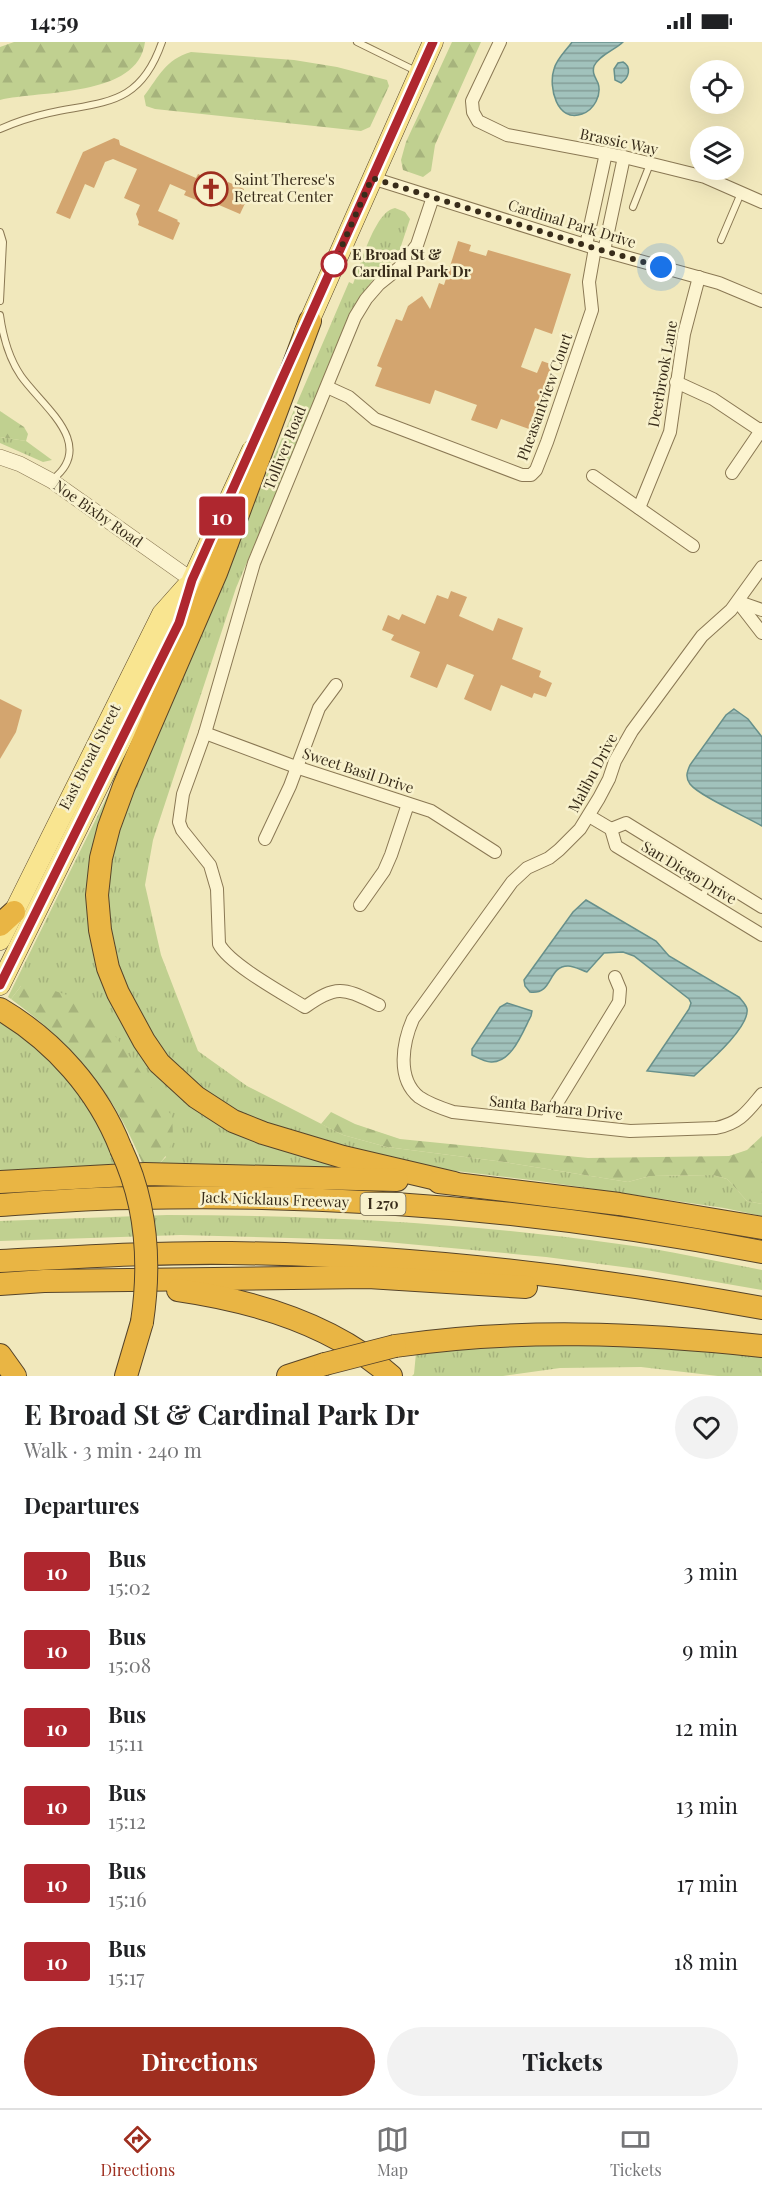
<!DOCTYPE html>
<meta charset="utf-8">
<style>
:root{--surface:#fff;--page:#f2f2f2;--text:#202124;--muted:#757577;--line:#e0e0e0;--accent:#9e2e1f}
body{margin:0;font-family:"Playfair Display",serif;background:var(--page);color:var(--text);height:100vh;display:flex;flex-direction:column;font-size:22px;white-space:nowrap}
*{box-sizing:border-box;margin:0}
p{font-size:20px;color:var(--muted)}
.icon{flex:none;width:33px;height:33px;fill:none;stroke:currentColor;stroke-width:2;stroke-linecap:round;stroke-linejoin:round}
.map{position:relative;height:1334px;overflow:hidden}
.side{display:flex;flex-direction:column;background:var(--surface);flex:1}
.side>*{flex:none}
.badge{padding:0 12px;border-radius:4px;font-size:21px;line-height:39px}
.controls{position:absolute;left:690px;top:18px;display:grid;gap:12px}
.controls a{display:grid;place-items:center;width:54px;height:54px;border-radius:50%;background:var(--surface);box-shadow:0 6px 24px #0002;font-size:30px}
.you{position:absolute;width:30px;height:30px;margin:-15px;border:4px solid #fff;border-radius:50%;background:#1a73e8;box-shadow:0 0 0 9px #1a73e833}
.map>.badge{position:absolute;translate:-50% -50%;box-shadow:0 0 0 3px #fff}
h2{padding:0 24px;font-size:22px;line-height:54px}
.round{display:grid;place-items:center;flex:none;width:63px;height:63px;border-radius:32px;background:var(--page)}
.summary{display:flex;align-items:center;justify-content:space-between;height:102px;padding:0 24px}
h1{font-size:28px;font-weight:700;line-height:45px}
.cta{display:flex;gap:12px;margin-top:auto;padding:12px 24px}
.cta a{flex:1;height:69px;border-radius:36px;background:var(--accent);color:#fff;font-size:24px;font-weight:700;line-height:69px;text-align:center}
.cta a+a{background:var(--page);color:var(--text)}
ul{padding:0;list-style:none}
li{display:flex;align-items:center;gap:18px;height:78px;padding:0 24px}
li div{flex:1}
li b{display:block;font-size:22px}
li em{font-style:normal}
li .badge{min-width:66px;font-weight:700;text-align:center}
.status{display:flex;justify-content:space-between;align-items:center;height:42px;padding:0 30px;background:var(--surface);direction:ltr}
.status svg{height:16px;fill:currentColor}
.menu{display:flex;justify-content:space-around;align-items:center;height:84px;border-top:2px solid var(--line);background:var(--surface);font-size:16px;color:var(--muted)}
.menu a{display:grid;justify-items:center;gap:3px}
.menu .current{color:var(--accent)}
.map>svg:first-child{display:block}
.grass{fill:url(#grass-tufts)}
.forest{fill:url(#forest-firs)}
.water{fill:url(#water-rules);stroke:#67908b;stroke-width:1.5}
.building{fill:#d3a56f}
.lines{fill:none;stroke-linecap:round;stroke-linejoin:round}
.service-casing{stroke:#8a7854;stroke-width:8}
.minor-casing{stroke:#8a7854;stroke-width:14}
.tertiary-casing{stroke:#8a7854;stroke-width:16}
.primary-casing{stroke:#574429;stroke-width:21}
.motorway-casing{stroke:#574429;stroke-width:24}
.service{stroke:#fcf4d0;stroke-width:6}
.minor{stroke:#fcf4d0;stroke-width:12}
.tertiary{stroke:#fcf4d0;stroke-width:15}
.primary{stroke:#f9e590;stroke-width:20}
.motorway{stroke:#e9b544;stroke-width:22}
.motorway-bridge-casing{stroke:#574429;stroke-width:24;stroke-linecap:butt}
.motorway-bridge{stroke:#e9b544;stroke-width:22}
.line-casing{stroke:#fff;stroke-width:14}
.line{stroke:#af272f;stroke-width:9}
.walk{stroke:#382c1a;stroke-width:6;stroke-dasharray:0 10.8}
.stop-dot{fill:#fff;stroke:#af272f;stroke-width:3}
.labels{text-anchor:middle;stroke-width:5;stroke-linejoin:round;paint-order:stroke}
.shield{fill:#f8f1cc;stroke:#72674f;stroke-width:1.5}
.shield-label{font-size:14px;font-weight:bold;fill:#382c1a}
.street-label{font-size:15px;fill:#382c1a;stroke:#f8f1cc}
.poi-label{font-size:15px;fill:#382c1a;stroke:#f8f1cc;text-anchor:start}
.stop-label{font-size:15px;font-weight:bold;fill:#382c1a;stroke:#f8f1cc;text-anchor:start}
</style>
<div class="status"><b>14:59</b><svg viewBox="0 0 49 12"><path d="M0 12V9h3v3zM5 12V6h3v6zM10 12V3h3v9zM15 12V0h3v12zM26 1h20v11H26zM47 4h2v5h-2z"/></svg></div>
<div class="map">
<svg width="762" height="1334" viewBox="0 0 762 1334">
<defs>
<pattern id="grass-tufts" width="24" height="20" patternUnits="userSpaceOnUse" patternTransform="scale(1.5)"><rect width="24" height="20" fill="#c0d090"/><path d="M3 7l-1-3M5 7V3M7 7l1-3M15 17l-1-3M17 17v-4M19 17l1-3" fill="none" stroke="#a6b37c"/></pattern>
<pattern id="forest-firs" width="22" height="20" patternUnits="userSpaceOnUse" patternTransform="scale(1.5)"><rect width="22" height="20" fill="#c0d090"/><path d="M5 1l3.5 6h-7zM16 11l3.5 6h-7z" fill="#a6b37c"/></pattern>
<pattern id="water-rules" width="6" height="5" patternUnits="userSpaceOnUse" patternTransform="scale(1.5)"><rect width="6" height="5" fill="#a1c2bc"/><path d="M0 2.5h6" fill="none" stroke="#849e98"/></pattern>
</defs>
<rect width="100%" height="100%" fill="#f1e8bc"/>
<g class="grass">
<path d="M395,166L405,170L410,177L398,213L372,239L359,257L236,546L153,798L145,843L161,913L198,1009L247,1044L343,1093L387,1105L504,1120L628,1140L650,1134L713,1133L727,1137L747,1159L762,1162V1174L724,1166L539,1139L406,1123L316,1101L234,1070L175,1027L131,967L106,880L108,826L119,775L349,240L353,242C360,224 375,169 395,166Z"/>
<polygon points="0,395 26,399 52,418 43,420 0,401"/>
<polygon points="133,702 93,868 165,1035 349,1127 158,1123 166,1115 21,944 11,957 8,955"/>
<path d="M0,979C37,1000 70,1034 93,1069C103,1085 110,1106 119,1124L0,1132Z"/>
<path d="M167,1173C318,1173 469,1181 619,1202C667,1208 715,1219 762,1228V1248L646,1228L546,1215L365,1198L181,1193L0,1199V1179Z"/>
<polygon points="567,1300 719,1308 762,1314 762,1334 718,1334 641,1325 560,1326 503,1334 412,1334 414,1332 416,1311 498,1301"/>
</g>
<g class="forest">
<path d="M14,0H145C138,56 40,48 0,58V5Z"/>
<polygon points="452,0 481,0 435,103 431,129 423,135 403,128 401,118 406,100"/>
<path d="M191,10L294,18L337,25L387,38L389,44L370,85L361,89L155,67L146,64L144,54C160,33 165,18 191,10Z"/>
<polygon points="0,369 24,385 28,392 26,399 0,395"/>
<path d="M28,940L91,961L96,967L171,1073C175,1093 173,1108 158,1123H143C114,1050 74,1003 11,957L21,944Z"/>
<polygon points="331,1070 355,1082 400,1097 588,1116 729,1114 747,1108 762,1094 762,1162 747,1159 727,1137 713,1133 650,1134 628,1140 504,1120 387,1105 343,1093 321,1082"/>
</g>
<g class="water">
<path d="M572,0H623C615,8 599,13 594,24C592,31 595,35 598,41C602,53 594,68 582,72C557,81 548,45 554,27C557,16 566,9 572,0Z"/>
<path d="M623,20C632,25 629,36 621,41L615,38L614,27L618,21Z"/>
<path d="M734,667L748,677L762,695V784C747,775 699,754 690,742C685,735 687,730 690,723L726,673Z"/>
<path d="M586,858L656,899L669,914L739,955C742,959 746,962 747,967C750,985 707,1022 694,1034L647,1029L689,967L691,961L689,957L634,914L623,910L604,911L587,930C581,928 574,924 568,924C547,924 554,953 530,950L525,944L524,938L573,870Z"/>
<path d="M507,961L532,969L531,974C523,989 512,1021 491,1020C485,1020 478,1016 472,1013V1007L500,965Z"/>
</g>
<g class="building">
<polygon points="114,96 119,98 120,103 196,136 198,132 226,145 228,140 244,147 242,152 248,155 240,172 212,160 211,164 184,153 186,149 170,142 158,169 178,178 177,179 180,181 173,198 138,183 139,180 136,172 140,163 124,156 137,127 113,117 105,120 94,146 85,142 70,177 56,171 83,110"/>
<polygon points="458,199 471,203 469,209 486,214 488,208 571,232 552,292 535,286 521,325 537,331 542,319 553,323 549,336 557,339 546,367 543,366 536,385 531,383 529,387 501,377 497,387 471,378 477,363 435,348 430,362 375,344 382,326 377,324 396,277 402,279 408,264 422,254 430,267 439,241 444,243"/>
<polygon points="451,549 467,555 459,574 493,589 498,576 523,586 512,617 541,629 539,635 552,641 546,655 534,651 532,656 501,643 491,669 464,657 474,633 447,622 437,646 410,635 420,610 391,598 394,593 382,588 388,573 399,578 402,572 425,582 437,553 448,557"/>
<polygon points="0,657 22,668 16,690 0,717"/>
</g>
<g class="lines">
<g class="service-casing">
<g id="service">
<polyline points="357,0 416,29"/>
<path d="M0,87C16,80 31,75 49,71C105,59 140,64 162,0"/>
<polyline points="633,165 650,122"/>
<polyline points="0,190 3,200 0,259"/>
<polyline points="721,198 741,151"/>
<path d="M0,273C3,295 8,315 21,334C42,364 97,402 53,437"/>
<polyline points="701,856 714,835"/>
</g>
</g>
<g class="minor-casing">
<g id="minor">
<polyline points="500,0 472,59 473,70 478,79 507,93 624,115 705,135 762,160"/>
<polyline points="372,136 604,209 719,241 762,259"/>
<polyline points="586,203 606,111"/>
<polyline points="604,209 624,115"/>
<polyline points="676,340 713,357 761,389"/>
<polyline points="327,345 349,355 375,377 522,433 531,433 536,428 547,400 592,268 589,240 595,206"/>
<polyline points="732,431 762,387"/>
<polyline points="593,434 693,504"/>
<polyline points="639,466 670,390 684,292 699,235"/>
<path d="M762,525L731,568L702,594L632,689L615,719L609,737L599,756L580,787L559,808L549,816L527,826L512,840L413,977C403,1000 396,1036 419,1055C429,1062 441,1066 453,1070L630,1089L716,1086C740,1081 747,1070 762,1052"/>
<polyline points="738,560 762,591"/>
<polyline points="739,560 762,568"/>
<polyline points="205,691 296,725 431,769 495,810"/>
<polyline points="589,774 611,787 616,804 762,893"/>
<polyline points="611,787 626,781 762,865"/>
<polyline points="265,797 290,744 319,666 336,643"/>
<polyline points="360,863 384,829 391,813 408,762"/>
<path d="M379,963C345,947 338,941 305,965C284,952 229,922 219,902L217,847L210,823L182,788L179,780L183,752L205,691L254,521L355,275L366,257L379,242L399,226L417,203L433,155"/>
<polyline points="546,1079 619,960 620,947 615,935"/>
</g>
</g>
<g class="tertiary-casing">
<polyline id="tertiary" points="0,415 20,422 52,439 192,538"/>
</g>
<g class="primary-casing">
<g id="primary">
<polyline points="304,291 433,0"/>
<polyline points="0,898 162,572 186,545"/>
<polyline points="0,943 179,581 192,538 252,408"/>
</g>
</g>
<g class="motorway-casing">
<g id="motorway">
<polyline points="310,279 216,531 124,744 109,785 101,816 97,853 100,888 108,926 118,951 144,999 159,1021 196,1055 233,1079 263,1091 343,1115 454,1141"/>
<polyline points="0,883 14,870"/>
<path d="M0,967C54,999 98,1048 121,1107"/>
<polyline points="0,1140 145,1132 397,1138"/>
<polyline points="439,1140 619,1162 762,1186"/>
<path d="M0,1163C45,1160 91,1156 136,1156C345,1151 556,1170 762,1210"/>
<path d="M0,1219C77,1215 154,1210 231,1211C409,1213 587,1234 762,1266"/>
<polyline points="0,1242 44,1239 368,1235 526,1245"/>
<path d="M178,1248C254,1259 333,1282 391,1334"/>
<path d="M395,1304C517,1286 640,1291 762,1304"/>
<polyline points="0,1313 15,1334"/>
<polyline points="126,1334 142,1280"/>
<polyline points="288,1334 325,1322"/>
</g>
</g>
<use href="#service" class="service"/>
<use href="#minor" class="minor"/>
<use href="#tertiary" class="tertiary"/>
<use href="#primary" class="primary"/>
<use href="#motorway" class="motorway"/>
<g class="motorway-bridge-casing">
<g id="motorway-bridge">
<path d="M121,1107C147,1162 151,1220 142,1280"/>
<polyline points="325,1322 395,1304"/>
</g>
</g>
<use href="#motorway-bridge" class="motorway-bridge"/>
</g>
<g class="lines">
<g class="line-casing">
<polyline id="line" points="0,943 179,581 192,538 433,0"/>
</g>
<use href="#line" class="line"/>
<polyline class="walk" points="334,222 372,136 594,206 661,225"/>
</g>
<defs>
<g id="church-ring" transform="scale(1.725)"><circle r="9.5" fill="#f8f1cc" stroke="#9e2e1f" stroke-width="1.5"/><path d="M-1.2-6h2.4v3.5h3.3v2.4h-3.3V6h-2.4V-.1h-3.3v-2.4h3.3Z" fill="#9e2e1f"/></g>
</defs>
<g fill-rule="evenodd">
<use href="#church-ring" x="211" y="147"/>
</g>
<circle class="stop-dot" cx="334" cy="222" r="12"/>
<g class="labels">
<rect class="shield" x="360.5" y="1151" width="45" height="22" rx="4.5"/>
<g class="shield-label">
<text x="383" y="1167">I 270</text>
</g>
<g class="street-label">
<text transform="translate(619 100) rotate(12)" y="5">Brassic Way</text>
<text transform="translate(572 182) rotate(17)" y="5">Cardinal Park Drive</text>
<text transform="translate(663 332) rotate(-80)" y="5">Deerbrook Lane</text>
<text transform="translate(545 355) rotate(-70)" y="5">Pheasantview Court</text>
<text transform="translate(285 406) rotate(-68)" y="5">Tolliver Road</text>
<text transform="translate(98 472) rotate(35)" y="5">Noe Bixby Road</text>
<text transform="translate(90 715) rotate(-63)" y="5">East Broad Street</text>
<text transform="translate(358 729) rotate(18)" y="5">Sweet Basil Drive</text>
<text transform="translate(593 731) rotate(-62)" y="5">Malibu Drive</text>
<text transform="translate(689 831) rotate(31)" y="5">San Diego Drive</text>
<text transform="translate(556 1066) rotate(6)" y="5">Santa Barbara Drive</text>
<text transform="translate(275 1158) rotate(2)" y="5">Jack Nicklaus Freeway</text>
</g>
<g class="poi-label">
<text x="234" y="143">Saint Therese's<tspan x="234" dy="17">Retreat Center</tspan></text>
</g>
<g class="stop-label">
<text x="352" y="218">E Broad St &amp;<tspan x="352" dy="17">Cardinal Park Dr</tspan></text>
</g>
</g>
</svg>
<div class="controls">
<a><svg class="icon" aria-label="locate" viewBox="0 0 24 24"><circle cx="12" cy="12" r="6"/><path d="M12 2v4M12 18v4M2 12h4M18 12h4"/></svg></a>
<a><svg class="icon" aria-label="layers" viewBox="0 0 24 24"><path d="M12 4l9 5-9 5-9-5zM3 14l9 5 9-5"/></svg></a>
</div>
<div class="you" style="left:661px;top:225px"></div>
<b class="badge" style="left:222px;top:474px;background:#af272f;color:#fff">10</b>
</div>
<section class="side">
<div class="summary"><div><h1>E Broad St &amp; Cardinal Park Dr</h1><p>Walk · 3 min · 240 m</p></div><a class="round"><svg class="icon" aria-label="heart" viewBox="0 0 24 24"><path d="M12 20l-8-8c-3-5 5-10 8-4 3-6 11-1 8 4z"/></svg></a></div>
<h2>Departures</h2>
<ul>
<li><span class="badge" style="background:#af272f;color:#fff">10</span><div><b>Bus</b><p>15:02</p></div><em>3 min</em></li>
<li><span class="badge" style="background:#af272f;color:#fff">10</span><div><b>Bus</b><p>15:08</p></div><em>9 min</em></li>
<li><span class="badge" style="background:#af272f;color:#fff">10</span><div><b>Bus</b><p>15:11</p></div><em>12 min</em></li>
<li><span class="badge" style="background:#af272f;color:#fff">10</span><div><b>Bus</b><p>15:12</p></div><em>13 min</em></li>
<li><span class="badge" style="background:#af272f;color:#fff">10</span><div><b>Bus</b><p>15:16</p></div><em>17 min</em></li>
<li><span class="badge" style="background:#af272f;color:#fff">10</span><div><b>Bus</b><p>15:17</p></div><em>18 min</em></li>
</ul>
<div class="cta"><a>Directions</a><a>Tickets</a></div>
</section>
<nav class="menu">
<a class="current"><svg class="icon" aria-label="directions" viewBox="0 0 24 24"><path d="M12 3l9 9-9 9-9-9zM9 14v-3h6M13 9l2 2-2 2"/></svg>Directions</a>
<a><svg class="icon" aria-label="map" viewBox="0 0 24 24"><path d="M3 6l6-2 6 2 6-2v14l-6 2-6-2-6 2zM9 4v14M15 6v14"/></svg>Map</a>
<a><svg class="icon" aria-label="tickets" viewBox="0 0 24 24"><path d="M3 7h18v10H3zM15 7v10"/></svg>Tickets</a>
</nav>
